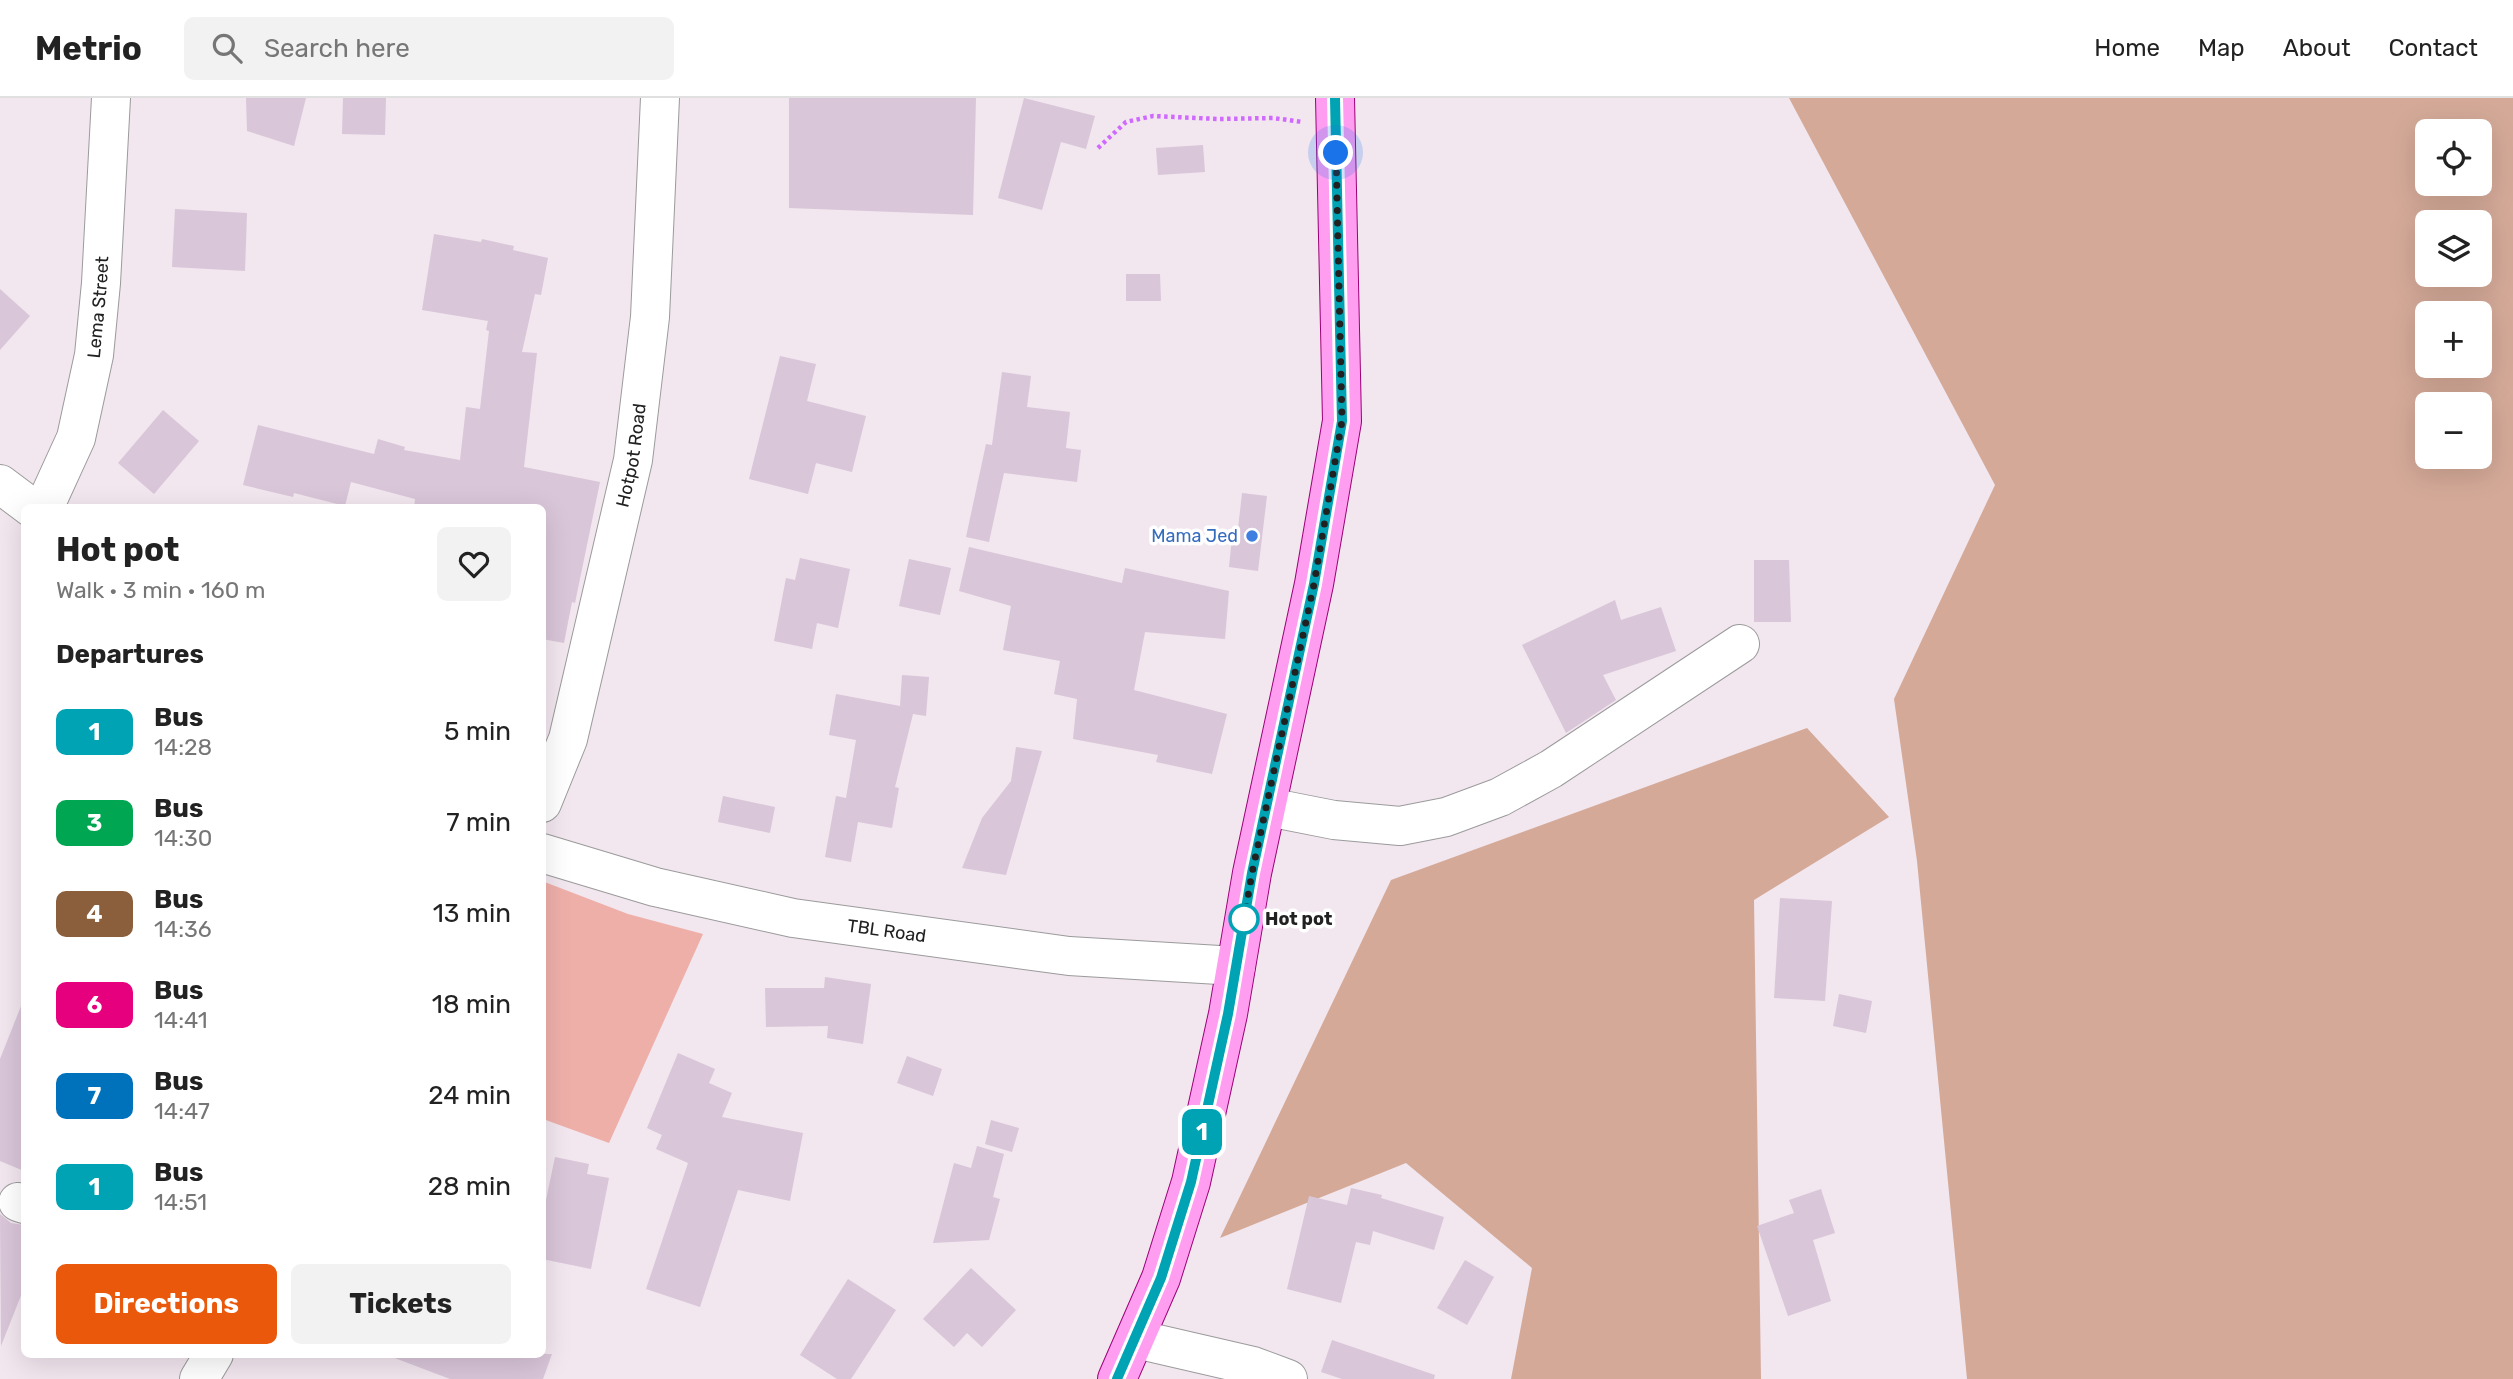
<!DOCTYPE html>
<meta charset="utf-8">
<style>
:root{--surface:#fff;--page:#f2f2f2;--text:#222;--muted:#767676;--line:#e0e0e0;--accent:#ea580c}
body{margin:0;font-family:Rubik,sans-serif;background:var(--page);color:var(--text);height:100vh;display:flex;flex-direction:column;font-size:26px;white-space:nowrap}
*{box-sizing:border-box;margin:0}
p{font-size:23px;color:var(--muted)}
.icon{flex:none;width:38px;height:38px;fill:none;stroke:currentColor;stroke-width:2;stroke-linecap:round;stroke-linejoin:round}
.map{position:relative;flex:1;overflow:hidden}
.details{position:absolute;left:21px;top:406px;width:525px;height:854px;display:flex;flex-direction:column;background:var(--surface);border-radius:10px;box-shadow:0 7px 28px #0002}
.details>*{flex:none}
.badge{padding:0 14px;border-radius:10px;font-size:24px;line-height:46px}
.buttons{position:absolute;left:2415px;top:21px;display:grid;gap:14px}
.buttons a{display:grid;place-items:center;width:77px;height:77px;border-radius:10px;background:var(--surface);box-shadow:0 7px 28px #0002;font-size:35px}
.you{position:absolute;width:35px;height:35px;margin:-18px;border:5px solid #fff;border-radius:50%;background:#1a73e8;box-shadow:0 0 0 10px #1a73e833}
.map>.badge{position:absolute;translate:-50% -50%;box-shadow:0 0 0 4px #fff}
h2{padding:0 35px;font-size:26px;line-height:63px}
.round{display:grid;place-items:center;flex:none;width:74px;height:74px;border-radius:10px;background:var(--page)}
.overview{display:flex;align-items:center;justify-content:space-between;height:119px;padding:0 35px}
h1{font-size:33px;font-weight:700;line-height:52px}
.button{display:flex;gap:14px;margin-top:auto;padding:14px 35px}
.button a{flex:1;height:80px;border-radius:10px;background:var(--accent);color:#fff;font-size:28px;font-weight:700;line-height:80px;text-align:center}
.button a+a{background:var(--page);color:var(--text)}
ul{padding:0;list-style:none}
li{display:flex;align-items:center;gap:21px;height:91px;padding:0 35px}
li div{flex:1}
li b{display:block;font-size:26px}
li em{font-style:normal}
li .badge{min-width:77px;font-weight:700;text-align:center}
header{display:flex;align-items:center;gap:42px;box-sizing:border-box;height:98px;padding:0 35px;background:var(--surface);border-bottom:2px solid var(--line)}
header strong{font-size:33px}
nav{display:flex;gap:38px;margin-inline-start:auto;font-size:24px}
.search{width:490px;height:63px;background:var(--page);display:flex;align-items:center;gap:18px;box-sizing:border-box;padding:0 24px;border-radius:10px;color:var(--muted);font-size:26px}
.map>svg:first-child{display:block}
.grass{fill:#efafa9}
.forest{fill:#d4a998;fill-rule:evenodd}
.building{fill:#d9c6d9}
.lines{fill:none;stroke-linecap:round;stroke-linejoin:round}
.minor-casing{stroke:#9b9b9b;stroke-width:40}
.major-casing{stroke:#9d0076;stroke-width:40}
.path{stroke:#d06aff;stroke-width:4.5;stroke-dasharray:3.5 3.5;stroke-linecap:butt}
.minor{stroke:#fff;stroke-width:38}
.major{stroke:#ff9ef1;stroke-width:38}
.line-casing{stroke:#fff;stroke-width:16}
.line{stroke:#00a3b4;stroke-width:10}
.walk{stroke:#212121;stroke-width:7;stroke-dasharray:0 12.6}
.shop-dot{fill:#3f7fe0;stroke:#fff;stroke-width:2.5}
.stop-dot{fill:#fff;stroke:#00a3b4;stroke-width:3.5}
.labels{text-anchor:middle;stroke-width:7;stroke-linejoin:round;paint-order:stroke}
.street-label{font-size:18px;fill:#212121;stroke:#fff}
.shop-label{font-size:18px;fill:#366cbe;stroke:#fff;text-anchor:end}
.stop-label{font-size:18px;font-weight:bold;fill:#212121;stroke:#fff;text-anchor:start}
</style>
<header>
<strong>Metrio</strong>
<div class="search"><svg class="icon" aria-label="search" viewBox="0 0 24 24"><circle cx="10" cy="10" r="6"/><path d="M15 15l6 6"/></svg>Search here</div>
<nav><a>Home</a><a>Map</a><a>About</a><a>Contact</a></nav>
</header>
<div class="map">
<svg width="2513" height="1281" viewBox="0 0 2513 1281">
<rect width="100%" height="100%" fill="#f2e6ef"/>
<polygon class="grass" points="542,783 628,816 703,836 609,1045 543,1021"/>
<g class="forest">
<path d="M1789,0H2513V1281H1967L1917,763L1894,601L1995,387ZM2427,33H2480V86H2427ZM2427,124H2480V177H2427ZM2427,215H2480V268H2427ZM2427,306H2480V359H2427Z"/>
<polygon points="1807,630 1889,719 1754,802 1761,1281 1511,1281 1532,1170 1406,1065 1220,1140 1391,782"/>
</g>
<g class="building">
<polygon points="246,0 306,0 294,48 247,33"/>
<polygon points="343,0 386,0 385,37 342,36"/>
<polygon points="789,0 976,0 973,117 789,110"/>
<polygon points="1024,0 1095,18 1086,51 1061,44 1042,112 998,100"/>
<polygon points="1203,47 1205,74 1158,77 1156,50"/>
<polygon points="175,111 247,115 245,173 172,169"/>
<polygon points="434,136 481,144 482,141 514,148 513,152 548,160 541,197 535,196 522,254 537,255 524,369 600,384 575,505 572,504 564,545 542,541 542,410 414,410 415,401 351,384 345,408 294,395 293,399 243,387 258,327 374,356 378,341 405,349 404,352 460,362 466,309 480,311 489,233 486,232 488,223 422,212"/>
<polygon points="1126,176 1160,176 1161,203 1126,203"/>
<polygon points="0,191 30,218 0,252"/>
<polygon points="780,258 816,266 807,303 866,318 852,374 816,365 808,396 749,381"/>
<polygon points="1002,274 1031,278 1027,309 1070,314 1066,350 1081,352 1077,384 1004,375 989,444 966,439 986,346 992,347"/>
<polygon points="163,312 199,343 154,396 118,365"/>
<polygon points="1242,395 1267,398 1258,473 1229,469 1232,439 1237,440"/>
<polygon points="969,449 1122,485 1125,470 1229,493 1225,541 1145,534 1134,592 1227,616 1212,676 1156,664 1158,657 1073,641 1077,601 1054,596 1060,563 1003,552 1011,508 959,493"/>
<polygon points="800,460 850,471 838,530 817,525 812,551 774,543 786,480 795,482"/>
<polygon points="909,461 951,470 940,517 899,508"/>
<polygon points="1754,462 1789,462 1791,524 1754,524"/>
<polygon points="1615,502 1621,522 1661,509 1676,553 1603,577 1616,602 1566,635 1522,547"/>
<polygon points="902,577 929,579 926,618 913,616 895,689 899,690 892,730 858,724 851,764 825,759 836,698 846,700 856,642 829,637 836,596 900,608"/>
<polygon points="1016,649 1042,653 1006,777 962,770 982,720 1011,683"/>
<polygon points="723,698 775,709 770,735 718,724"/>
<polygon points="1780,800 1832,803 1825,903 1774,900"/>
<polygon points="825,879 871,886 863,946 827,940 828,928 766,929 765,890 824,890"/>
<polygon points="1839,896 1872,903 1866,935 1833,928"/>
<polygon points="23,903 24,903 24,1073 0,1063 0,961"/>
<polygon points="678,955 715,971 709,985 732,995 722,1019 803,1035 790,1103 738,1092 700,1209 646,1191 688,1065 656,1051 662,1037 647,1030"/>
<polygon points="907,958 942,971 933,998 897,985"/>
<polygon points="991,1022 1019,1030 1012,1054 985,1046"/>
<polygon points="977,1048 1004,1056 993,1099 1000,1101 989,1142 933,1145 954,1065 971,1070"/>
<polygon points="555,1059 589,1066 587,1076 609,1080 591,1171 542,1161 542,1121"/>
<polygon points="1351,1090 1382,1097 1381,1100 1444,1119 1434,1152 1373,1133 1370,1147 1356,1144 1341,1205 1287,1191 1309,1098 1347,1107"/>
<polygon points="1821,1091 1835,1135 1813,1142 1831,1203 1788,1218 1757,1128 1794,1115 1789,1102"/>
<polygon points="0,1116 11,1125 24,1127 24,1190 1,1248"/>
<polygon points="1465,1162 1494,1179 1467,1227 1437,1210"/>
<polygon points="971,1170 1016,1212 982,1249 967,1235 954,1249 923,1221"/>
<polygon points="848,1181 896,1212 851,1281 837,1281 800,1257"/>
<polygon points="1332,1242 1435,1277 1434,1281 1342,1281 1321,1274"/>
<polygon points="393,1256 552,1256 543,1281 450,1281 392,1259"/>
</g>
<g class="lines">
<g class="minor-casing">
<g id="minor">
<polyline points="0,386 32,410"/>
<path id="s1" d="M44,410L76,340L94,257L101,185L111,0"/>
<path id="s2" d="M542,705L568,641L633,362L650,219L660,0"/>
<polyline points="1268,709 1334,722 1400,728 1446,719 1500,699 1551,671 1740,546"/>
<path id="s3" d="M542,755L655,789L793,820L1069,858L1236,868"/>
<polyline points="18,1104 24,1106"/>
<polyline points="1136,1241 1253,1268 1288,1281"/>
<polyline points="199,1281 214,1256"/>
</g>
</g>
<g class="major-casing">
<polyline id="major" points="1117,1281 1161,1180 1191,1084 1228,916 1252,775 1314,486 1342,323 1335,0"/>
</g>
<polyline class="path" points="1098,50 1126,24 1153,18 1218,21 1273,20 1303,24"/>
<use href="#minor" class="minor"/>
<use href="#major" class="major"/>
</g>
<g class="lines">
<g class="line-casing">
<polyline id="line" points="1117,1281 1161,1180 1191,1084 1228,916 1252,775 1314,486 1342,323 1335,0"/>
</g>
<use href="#line" class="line"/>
<polyline class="walk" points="1244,821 1252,775 1314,486 1342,323 1336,55"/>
</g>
<circle class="shop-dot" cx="1252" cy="438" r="7"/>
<circle class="stop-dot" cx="1244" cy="821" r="14"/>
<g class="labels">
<g class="street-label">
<text dy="6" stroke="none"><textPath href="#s1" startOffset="210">Lema Street</textPath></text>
<text dy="6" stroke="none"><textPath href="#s2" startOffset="360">Hotpot Road</textPath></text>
<text dy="6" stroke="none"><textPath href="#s3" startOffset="354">TBL Road</textPath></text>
</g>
<g class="shop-label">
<text x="1238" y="444">Mama Jed</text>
</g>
<g class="stop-label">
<text x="1265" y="827">Hot pot</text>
</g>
</g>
</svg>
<div class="buttons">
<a><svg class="icon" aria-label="locate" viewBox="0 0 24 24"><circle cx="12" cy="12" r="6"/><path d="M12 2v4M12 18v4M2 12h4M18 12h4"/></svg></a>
<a><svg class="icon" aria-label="layers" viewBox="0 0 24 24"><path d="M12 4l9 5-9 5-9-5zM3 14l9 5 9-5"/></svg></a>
<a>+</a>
<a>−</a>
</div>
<div class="you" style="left:1336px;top:55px"></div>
<b class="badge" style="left:1202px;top:1034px;background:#00a3b4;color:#fff">1</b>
<section class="details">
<div class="overview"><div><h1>Hot pot</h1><p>Walk · 3 min · 160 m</p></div><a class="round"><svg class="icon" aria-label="heart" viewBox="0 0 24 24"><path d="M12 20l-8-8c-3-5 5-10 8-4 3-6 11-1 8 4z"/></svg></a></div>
<h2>Departures</h2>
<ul>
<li><span class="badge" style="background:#00a3b4;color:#fff">1</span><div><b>Bus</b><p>14:28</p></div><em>5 min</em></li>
<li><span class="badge" style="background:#00a651;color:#fff">3</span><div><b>Bus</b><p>14:30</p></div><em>7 min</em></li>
<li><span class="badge" style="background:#8b5e3c;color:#fff">4</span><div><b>Bus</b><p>14:36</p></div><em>13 min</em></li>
<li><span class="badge" style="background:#e6007e;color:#fff">6</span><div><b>Bus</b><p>14:41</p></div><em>18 min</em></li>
<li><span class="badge" style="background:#0072bc;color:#fff">7</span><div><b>Bus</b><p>14:47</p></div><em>24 min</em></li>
<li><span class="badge" style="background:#00a3b4;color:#fff">1</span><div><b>Bus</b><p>14:51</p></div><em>28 min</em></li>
</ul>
<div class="button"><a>Directions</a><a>Tickets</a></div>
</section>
</div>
